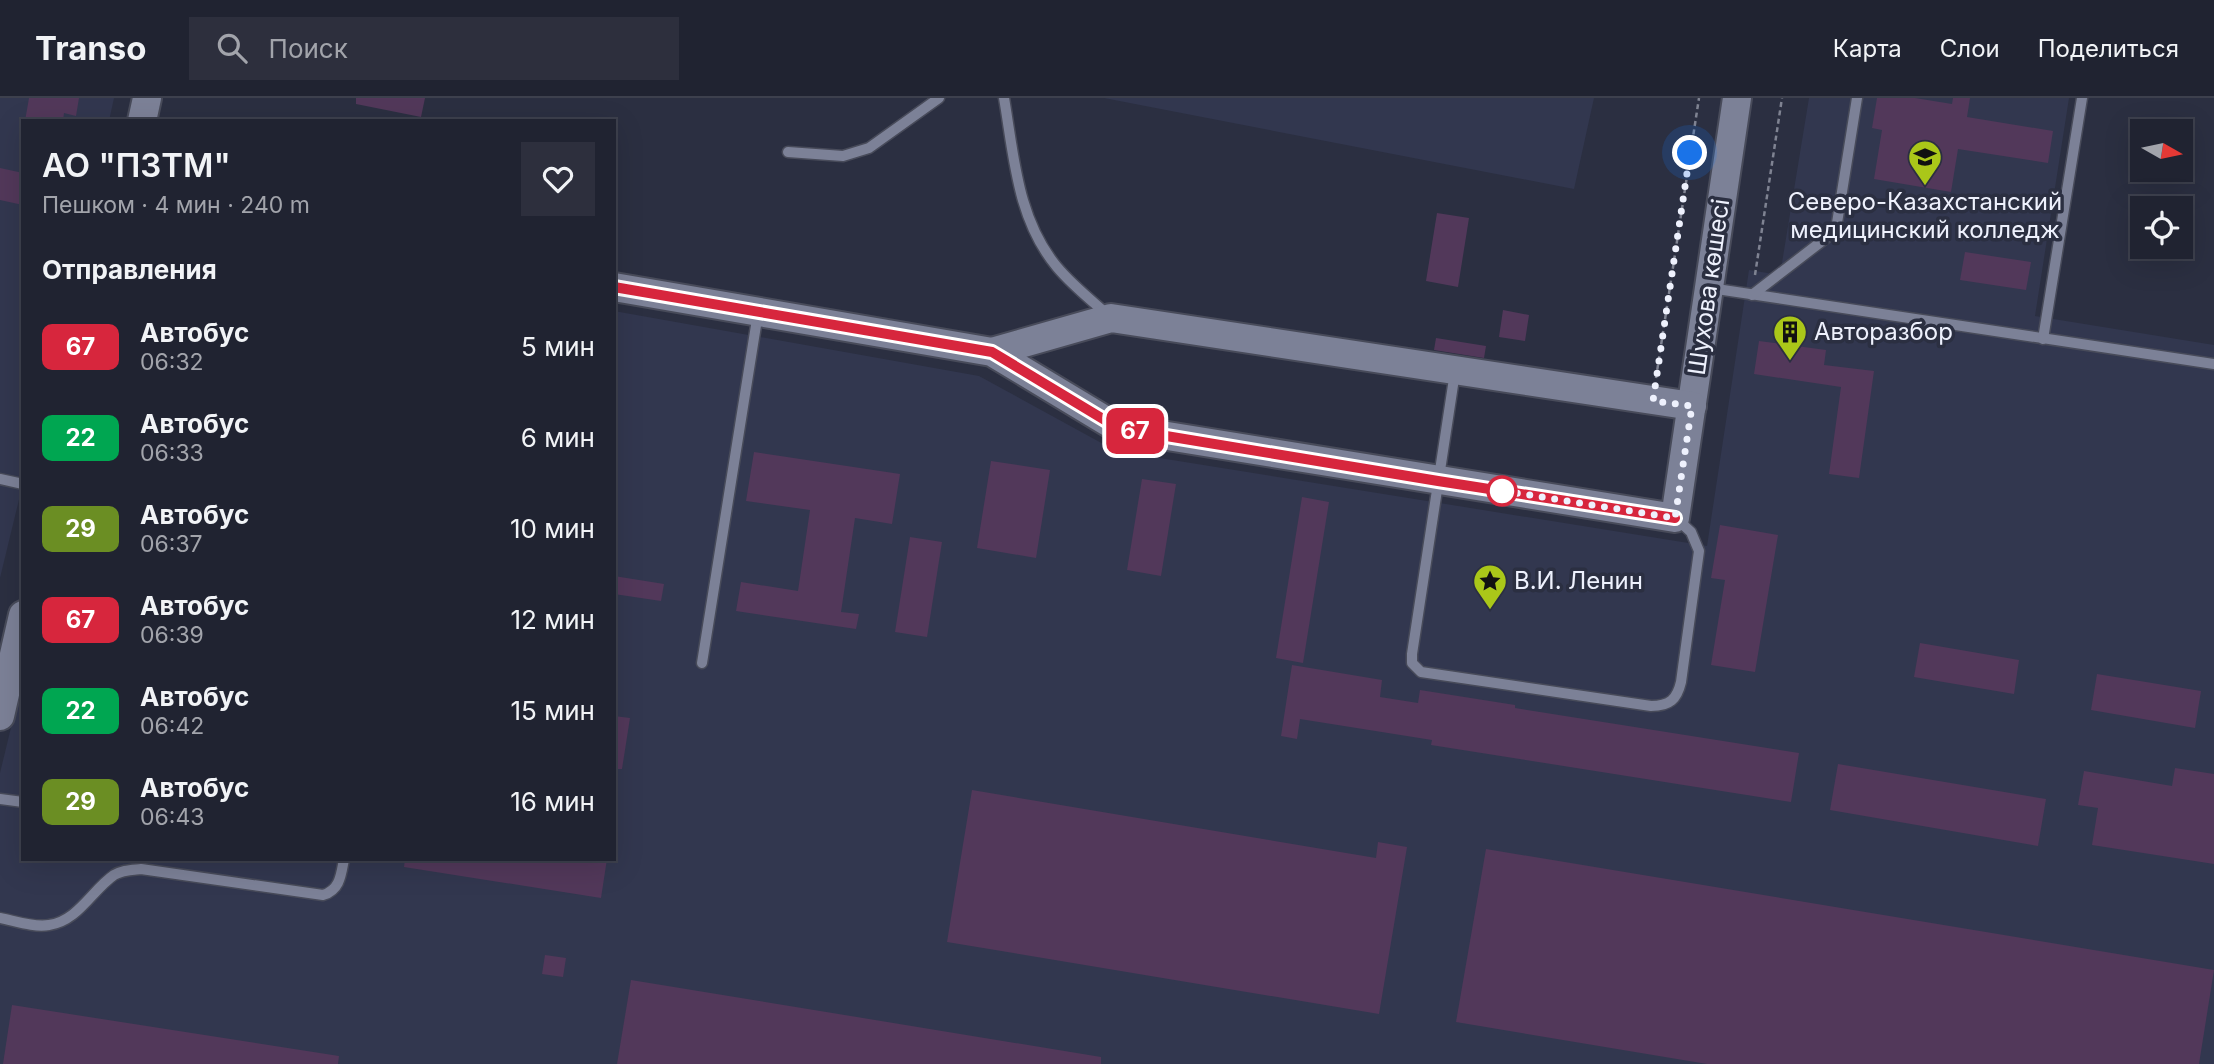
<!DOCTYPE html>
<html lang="ru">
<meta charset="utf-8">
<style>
:root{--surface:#202331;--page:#2d2f3d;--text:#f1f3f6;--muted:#a2a4ab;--line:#3d404d}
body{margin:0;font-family:Inter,sans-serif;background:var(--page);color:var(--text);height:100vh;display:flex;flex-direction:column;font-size:26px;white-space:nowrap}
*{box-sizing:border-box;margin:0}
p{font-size:23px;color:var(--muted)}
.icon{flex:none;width:38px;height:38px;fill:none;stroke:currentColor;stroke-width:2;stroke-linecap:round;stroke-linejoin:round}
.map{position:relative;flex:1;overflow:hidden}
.details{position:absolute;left:21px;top:21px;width:595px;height:742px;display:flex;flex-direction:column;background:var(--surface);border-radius:0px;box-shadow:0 7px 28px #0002,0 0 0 2px var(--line)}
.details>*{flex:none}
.badge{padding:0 14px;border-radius:10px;font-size:24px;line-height:46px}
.needle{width:46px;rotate:99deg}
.fabs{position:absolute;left:2130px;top:21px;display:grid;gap:14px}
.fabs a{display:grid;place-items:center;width:63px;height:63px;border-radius:0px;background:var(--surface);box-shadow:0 7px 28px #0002,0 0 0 2px var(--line);font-size:35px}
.you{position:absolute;width:35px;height:35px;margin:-18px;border:5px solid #fff;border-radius:50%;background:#1a73e8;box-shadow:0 0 0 10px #1a73e833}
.map>.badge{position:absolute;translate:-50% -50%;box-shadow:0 0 0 4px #fff}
h2{padding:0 21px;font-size:26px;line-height:63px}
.round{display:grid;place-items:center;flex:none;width:74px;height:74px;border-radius:0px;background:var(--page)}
.head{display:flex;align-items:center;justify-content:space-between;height:119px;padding:0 21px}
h1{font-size:33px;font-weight:600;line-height:52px}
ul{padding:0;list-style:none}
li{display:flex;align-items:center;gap:21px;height:91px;padding:0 21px}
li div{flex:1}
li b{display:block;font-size:26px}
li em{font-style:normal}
li .badge{min-width:77px;font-weight:700;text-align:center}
header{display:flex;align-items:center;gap:42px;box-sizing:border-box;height:98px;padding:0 35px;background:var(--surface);border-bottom:2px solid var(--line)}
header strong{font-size:33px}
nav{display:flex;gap:38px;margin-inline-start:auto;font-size:24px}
.search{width:490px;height:63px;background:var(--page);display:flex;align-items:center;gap:18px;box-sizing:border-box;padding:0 24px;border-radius:0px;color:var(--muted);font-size:26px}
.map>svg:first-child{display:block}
.built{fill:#32374f}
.building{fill:#52385a}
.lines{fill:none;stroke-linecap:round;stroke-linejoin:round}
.lane-casing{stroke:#484b5a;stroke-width:13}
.secondary-casing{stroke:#484b5a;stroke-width:32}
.path{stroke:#7f8392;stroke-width:2.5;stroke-dasharray:5 3.5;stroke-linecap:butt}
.lane{stroke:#7c8197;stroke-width:10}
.secondary{stroke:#7c8197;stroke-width:28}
.line-casing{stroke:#fff;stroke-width:16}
.line{stroke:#d7263d;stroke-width:10}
.walk{stroke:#eef1fd;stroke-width:7;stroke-dasharray:0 12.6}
.stop-dot{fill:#fff;stroke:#d7263d;stroke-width:3.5}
.labels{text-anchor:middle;stroke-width:7;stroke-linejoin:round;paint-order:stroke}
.poi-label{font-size:24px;fill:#eef1fd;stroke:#2b2f41;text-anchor:start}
.street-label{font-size:24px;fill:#eef1fd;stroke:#2b2f41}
</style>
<header>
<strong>Transo</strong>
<div class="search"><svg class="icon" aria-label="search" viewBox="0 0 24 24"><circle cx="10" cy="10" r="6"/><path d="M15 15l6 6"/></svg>Поиск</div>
<nav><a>Карта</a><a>Слои</a><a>Поделиться</a></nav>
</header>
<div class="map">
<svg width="2214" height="966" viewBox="0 0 2214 966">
<rect width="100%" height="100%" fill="#2b2f41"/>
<g class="built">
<polygon points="0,0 114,0 109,23 23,23 23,385 0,480"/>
<polygon points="1104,0 1594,0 1574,91"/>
<polygon points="1809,0 2069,0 2035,218 2214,247 2214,966 0,966 0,675 23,580 23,761 614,761 614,213 979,278 1116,353 1707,448 1749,172 1780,177"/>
</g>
<g class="building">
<polygon points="29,0 79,0 76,18 64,15 63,23 25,23"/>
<polygon points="356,0 425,0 421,19 356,6"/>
<polygon points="1877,0 1915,0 1952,6 1953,0 1970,0 1967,19 2053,33 2048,65 1958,51 1951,94 1874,81 1882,32 1872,30"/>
<polygon points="0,70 23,75 23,107 0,102"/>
<polygon points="1437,115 1469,120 1458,189 1426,183"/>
<polygon points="1965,154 2031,164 2026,192 1960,182"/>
<polygon points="1503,212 1529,217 1525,243 1499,239"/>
<polygon points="1436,240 1486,248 1484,260 1434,252"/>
<polygon points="1759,243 1826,252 1824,267 1874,273 1859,380 1829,376 1841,289 1754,276"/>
<polygon points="754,354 900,376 892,426 855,420 841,514 859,516 856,531 736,513 741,484 798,493 810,412 746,403"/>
<polygon points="991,363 1050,372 1036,460 977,450"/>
<polygon points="1142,381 1176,386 1161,478 1127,472"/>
<polygon points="1302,399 1329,404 1303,565 1276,560"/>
<polygon points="1720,427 1778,437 1755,574 1711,567 1725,482 1711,480"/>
<polygon points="910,439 942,444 927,539 895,534"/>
<polygon points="614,478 664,486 661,503 614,496"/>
<polygon points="1920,545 2019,562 2014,596 1914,579"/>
<polygon points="1292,567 1382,582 1380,599 1418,605 1420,592 1515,607 1515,610 1799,655 1791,704 1431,647 1432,642 1300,621 1297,641 1281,638"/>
<polygon points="2097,576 2201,593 2195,630 2091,612"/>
<polygon points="614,618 630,620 622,671 614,671"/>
<polygon points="1838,666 2046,701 2038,748 1830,712"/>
<polygon points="2175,670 2214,676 2214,766 2092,747 2098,710 2078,707 2084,673 2172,688"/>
<polygon points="972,692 1376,760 1378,744 1407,749 1379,916 947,844"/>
<polygon points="1486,751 2214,872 2199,966 1707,966 1456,924"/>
<polygon points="405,761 607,761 601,800 404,769"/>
<polygon points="545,857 566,860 563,879 542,876"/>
<polygon points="631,882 1101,959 1101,966 617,966"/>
<polygon points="12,907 339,958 338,966 3,966"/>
</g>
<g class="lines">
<g class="lane-casing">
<g id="lane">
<path d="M1004,0C1014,58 1017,121 1057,169C1072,187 1091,202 1108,217"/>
<polyline points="788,54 843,58 869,50 939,0"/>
<polyline points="1710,190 2214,266"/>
<polyline points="1752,197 1826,140 1837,125 1857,0"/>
<polyline points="2043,241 2082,0"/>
<path d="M1455,274L1412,556V565L1421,574L1651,608C1670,608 1677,601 1681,584L1699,453L1691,434L1678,422"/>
<polyline points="0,381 23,386"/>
<polyline points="702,565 758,215"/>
<polyline points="0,701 23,704"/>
<path d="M0,820C15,823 35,830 49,827C78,823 92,792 114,777C122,772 131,772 141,771L323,797C340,792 341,777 344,761"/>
</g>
</g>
<g class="secondary-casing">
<g id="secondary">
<polyline points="142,23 147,0"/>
<polyline points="614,189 992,254 1118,330 1675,420 1737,0"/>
<polyline points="992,254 1111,220 1692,308"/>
<polyline points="0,618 23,517"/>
</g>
</g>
<g class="path">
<polyline points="1755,177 1782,0"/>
<polyline points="1656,280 1699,0"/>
</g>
<use href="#lane" class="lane"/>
<use href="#secondary" class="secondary"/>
</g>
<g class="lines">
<g class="line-casing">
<polyline id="line" points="614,189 992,254 1118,330 1438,383 1675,420"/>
</g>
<use href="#line" class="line"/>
<polyline class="walk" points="1502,393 1491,391 1675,420 1692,308 1653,303 1690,55"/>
</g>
<defs>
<g id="university-pin" transform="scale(1.75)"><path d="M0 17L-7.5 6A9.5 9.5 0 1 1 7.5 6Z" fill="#aac719" stroke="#2b2f41"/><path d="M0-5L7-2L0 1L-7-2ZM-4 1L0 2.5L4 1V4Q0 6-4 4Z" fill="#111"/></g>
<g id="building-pin" transform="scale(1.75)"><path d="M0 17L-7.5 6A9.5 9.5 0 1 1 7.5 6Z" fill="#aac719" stroke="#2b2f41"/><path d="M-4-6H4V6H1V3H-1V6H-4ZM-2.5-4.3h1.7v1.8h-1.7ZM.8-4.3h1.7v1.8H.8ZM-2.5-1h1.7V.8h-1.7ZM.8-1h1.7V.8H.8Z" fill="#111"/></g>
<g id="sight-pin" transform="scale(1.75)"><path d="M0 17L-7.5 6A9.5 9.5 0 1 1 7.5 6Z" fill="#aac719" stroke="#2b2f41"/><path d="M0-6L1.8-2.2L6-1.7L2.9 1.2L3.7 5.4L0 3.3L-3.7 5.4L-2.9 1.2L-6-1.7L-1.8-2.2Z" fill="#111"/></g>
</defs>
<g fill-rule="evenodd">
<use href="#university-pin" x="1925" y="59"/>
<use href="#building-pin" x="1790" y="234"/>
<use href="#sight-pin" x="1490" y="483"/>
</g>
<circle class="stop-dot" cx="1502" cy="393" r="14"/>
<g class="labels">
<g class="poi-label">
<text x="1925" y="112" text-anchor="middle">Северо-Казахстанский<tspan x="1925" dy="28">медицинский колледж</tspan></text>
<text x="1814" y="242">Авторазбор</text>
<text x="1514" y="491">В.И. Ленин</text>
</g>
<g class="street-label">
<text transform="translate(1709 189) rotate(-82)" y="8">Шухова көшесі</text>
</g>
</g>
</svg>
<div class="fabs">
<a><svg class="needle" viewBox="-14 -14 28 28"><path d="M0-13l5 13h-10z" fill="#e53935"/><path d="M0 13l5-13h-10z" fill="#a2a4ab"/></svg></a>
<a><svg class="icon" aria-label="locate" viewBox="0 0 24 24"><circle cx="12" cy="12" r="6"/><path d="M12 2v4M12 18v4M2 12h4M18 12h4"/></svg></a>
</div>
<div class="you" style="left:1690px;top:55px"></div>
<b class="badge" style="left:1135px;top:333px;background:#d7263d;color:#fff">67</b>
<section class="details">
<div class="head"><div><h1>АО &quot;ПЗТМ&quot;</h1><p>Пешком · 4 мин · 240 m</p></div><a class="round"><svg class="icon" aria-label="heart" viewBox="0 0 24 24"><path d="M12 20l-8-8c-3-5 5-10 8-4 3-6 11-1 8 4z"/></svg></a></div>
<h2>Отправления</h2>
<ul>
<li><span class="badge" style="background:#d7263d;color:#fff">67</span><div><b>Автобус</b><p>06:32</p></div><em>5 мин</em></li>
<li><span class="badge" style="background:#00a651;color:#fff">22</span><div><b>Автобус</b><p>06:33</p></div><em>6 мин</em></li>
<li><span class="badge" style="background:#6b8e23;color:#fff">29</span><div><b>Автобус</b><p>06:37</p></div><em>10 мин</em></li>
<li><span class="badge" style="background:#d7263d;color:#fff">67</span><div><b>Автобус</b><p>06:39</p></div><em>12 мин</em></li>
<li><span class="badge" style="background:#00a651;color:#fff">22</span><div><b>Автобус</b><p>06:42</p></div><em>15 мин</em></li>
<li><span class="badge" style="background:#6b8e23;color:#fff">29</span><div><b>Автобус</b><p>06:43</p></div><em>16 мин</em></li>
</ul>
</section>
</div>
